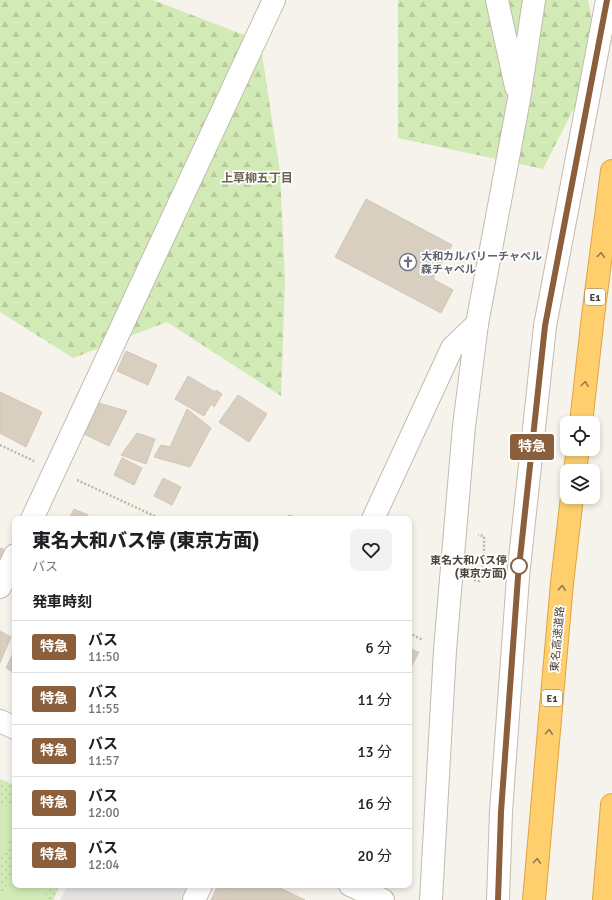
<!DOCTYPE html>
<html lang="ja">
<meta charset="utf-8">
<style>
:root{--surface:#fff;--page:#f2f2f2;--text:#202124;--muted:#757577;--line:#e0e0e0}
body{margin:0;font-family:Signika,"Noto Sans JP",sans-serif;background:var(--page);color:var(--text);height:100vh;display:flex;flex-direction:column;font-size:15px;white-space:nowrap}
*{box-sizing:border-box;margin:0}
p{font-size:13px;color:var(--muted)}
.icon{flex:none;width:22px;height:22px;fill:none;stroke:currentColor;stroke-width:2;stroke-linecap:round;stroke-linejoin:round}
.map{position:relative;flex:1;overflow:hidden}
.side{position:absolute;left:12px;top:516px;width:400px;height:372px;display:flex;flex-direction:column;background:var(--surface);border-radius:8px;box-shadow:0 2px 6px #0003}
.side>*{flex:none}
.badge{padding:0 8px;border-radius:3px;font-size:14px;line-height:26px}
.fabs{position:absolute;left:560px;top:416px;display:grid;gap:8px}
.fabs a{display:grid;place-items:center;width:40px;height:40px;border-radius:8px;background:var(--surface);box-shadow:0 2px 6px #0003;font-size:20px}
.map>.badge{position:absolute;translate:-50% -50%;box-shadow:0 0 0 2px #fff}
h2{padding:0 20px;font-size:15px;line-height:36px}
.round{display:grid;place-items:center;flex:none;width:42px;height:42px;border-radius:8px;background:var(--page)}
.headline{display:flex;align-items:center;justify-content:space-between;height:68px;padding:0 20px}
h1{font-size:19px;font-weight:800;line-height:30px}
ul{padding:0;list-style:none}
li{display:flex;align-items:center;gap:12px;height:52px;padding:0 20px;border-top:1px solid var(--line)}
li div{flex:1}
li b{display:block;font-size:15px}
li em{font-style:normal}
li .badge{min-width:44px;font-weight:700;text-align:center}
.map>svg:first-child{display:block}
.grass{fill:url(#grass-dots)}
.forest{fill:url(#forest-firs)}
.pitch{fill:#d2eab5}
.parking{fill:#e5e3e0}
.building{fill:#d8cfc1;stroke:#d3c7b4}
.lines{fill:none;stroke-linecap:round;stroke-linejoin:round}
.minor-casing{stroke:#c2bbae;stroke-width:24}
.highway-casing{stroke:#e0a43c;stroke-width:24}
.path{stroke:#c4b79f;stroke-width:2.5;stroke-dasharray:2 2;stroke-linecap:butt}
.minor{stroke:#fff;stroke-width:22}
.highway{stroke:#ffcf6e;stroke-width:22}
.oneway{stroke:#937c4e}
.line-casing{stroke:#fff;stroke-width:9}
.line{stroke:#8b5e3c;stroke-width:6}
.stop-dot{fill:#fff;stroke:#8b5e3c;stroke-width:2}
.labels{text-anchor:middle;stroke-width:3.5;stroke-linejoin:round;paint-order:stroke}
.shield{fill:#fff;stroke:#817c74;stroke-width:1}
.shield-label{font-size:10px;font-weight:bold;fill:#4b4439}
.worship-label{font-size:11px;font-weight:bold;fill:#5b616d;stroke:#fff;text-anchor:start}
.stop-label{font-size:11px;font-weight:bold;fill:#4b4439;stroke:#fff;text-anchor:end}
.street-label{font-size:11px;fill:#4b4439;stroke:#fff}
.neighbourhood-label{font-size:12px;font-weight:bold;fill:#6e6250;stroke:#fff}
</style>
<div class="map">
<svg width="612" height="900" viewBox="0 0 612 900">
<defs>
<pattern id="grass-dots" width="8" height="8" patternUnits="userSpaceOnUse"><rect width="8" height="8" fill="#d2eab5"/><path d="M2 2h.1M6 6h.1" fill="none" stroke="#b6ca9c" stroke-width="1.8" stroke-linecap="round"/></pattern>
<pattern id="forest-firs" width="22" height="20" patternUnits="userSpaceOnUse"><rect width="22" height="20" fill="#d2eab5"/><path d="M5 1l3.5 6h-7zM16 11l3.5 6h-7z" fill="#b6ca9c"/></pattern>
</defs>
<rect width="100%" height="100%" fill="#f6f3ec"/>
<polygon class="grass" points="0,779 15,786 15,885 60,885 53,900 0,900"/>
<g class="forest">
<polygon points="0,0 153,0 260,41 280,172 285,281 281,396 167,322 73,358 0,312"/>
<polygon points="398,0 588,0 600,57 543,169 398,138"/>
</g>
<g class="pitch">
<polygon points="0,803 15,810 15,828 0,861"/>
<polygon points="15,866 15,885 50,885 43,900 0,900"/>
</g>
<polygon class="parking" points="68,885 193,885 186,900 60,900"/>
<g class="building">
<polygon points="366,199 452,245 433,279 453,290 441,313 335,257"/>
<polygon points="126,351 157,365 148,385 117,371"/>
<polygon points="188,376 215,392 216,390 222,394 214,407 211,404 204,416 175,399"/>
<polygon points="0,392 42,412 26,447 0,433"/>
<polygon points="238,395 267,414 249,442 219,422"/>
<polygon points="98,403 127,411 109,446 82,433"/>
<polygon points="187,409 211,428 190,467 154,457 161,445 170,447"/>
<polygon points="137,433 155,439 146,464 121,455"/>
<polygon points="122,458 142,468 134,485 114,475"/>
<polygon points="163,478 181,487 172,505 154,496"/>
<polygon points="74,509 88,515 87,519 69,519"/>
<polygon points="289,515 298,519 287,519"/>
<polygon points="0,548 6,550 0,564"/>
<polygon points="0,631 11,637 0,663"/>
<polygon points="15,649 15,673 6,668"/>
<polygon points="409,649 419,652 409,671"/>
<polygon points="218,885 227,889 229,885 274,885 305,900 211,900"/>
</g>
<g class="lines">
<g class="minor-casing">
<g id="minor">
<polyline points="497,0 516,87"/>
<polyline points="32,519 274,0"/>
<polyline points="373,519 452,348 477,324"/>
<polyline points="0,587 15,555"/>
<polyline points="0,721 15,728"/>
<polyline points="350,885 383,900"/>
<polyline points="194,900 201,885"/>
<polyline points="431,900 445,650 464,426 477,324 519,99 534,0"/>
<polyline points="498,900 501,812 518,577 545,326 607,0"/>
</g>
</g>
<g class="highway-casing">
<g id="highway">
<polyline points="581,423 593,316 612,171"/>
<polyline points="575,471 578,449"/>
<polyline points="534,900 562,583 572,497"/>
<polyline points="604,900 612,805"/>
</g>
</g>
<g class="path">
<polyline points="0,445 34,461"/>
<polyline points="77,480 161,519"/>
<polyline points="484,558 497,559"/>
<polyline points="474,580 479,581 484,558 484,536 478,535"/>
<polyline points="409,633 423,640"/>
</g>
<use href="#minor" class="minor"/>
<use href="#highway" class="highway"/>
</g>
<defs><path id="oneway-chevron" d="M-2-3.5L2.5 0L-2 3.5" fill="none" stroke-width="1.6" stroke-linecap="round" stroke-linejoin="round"/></defs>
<g class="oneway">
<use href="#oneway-chevron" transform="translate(601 255) rotate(-82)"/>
<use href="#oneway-chevron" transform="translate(585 384) rotate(-83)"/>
<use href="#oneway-chevron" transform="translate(562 588) rotate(-85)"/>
<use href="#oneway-chevron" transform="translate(549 732) rotate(-85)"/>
<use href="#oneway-chevron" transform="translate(537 861) rotate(-85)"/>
</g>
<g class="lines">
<g class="line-casing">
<polyline id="line" points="498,900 501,812 518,577 545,326 607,0"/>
</g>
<use href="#line" class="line"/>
</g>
<defs>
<g id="church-ring" transform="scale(0.9)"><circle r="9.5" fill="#fff" stroke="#6b7280" stroke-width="1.5"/><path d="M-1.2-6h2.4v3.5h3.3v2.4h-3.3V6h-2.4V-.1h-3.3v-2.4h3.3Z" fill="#6b7280"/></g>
</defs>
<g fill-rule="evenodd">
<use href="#church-ring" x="408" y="262"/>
</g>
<circle class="stop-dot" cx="519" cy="566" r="8"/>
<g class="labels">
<g class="shield">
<rect x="585" y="289" width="20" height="16" rx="3"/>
<rect x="542" y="690" width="20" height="16" rx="3"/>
</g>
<g class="shield-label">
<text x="595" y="301">E1</text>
<text x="552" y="702">E1</text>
</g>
<g class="worship-label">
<text x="421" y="260">大和カルバリーチャペル<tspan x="421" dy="13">森チャペル</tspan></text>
</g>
<g class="stop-label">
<text x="507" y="564">東名大和バス停<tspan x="507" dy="13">(東京方面)</tspan></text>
</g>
<g class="street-label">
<text transform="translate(557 639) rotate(-85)" y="4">東名高速道路</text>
</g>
<g class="neighbourhood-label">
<text x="257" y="182">上草柳五丁目</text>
</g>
</g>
</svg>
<div class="fabs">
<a><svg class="icon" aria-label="locate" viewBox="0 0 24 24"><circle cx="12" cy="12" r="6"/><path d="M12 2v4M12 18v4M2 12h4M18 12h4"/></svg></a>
<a><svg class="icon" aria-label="layers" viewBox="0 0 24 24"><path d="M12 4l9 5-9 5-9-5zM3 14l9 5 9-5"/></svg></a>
</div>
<b class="badge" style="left:532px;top:447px;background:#8b5e3c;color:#fff">特急</b>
<section class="side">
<div class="headline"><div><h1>東名大和バス停 (東京方面)</h1><p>バス</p></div><a class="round"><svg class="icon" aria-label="heart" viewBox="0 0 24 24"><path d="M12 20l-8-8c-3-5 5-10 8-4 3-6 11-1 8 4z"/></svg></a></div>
<h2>発車時刻</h2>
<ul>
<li><span class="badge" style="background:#8b5e3c;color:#fff">特急</span><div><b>バス</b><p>11:50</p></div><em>6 分</em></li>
<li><span class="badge" style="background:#8b5e3c;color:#fff">特急</span><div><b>バス</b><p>11:55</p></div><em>11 分</em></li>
<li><span class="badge" style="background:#8b5e3c;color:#fff">特急</span><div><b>バス</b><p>11:57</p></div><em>13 分</em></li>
<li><span class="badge" style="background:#8b5e3c;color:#fff">特急</span><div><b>バス</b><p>12:00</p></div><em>16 分</em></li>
<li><span class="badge" style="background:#8b5e3c;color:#fff">特急</span><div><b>バス</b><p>12:04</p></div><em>20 分</em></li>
</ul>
</section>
</div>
